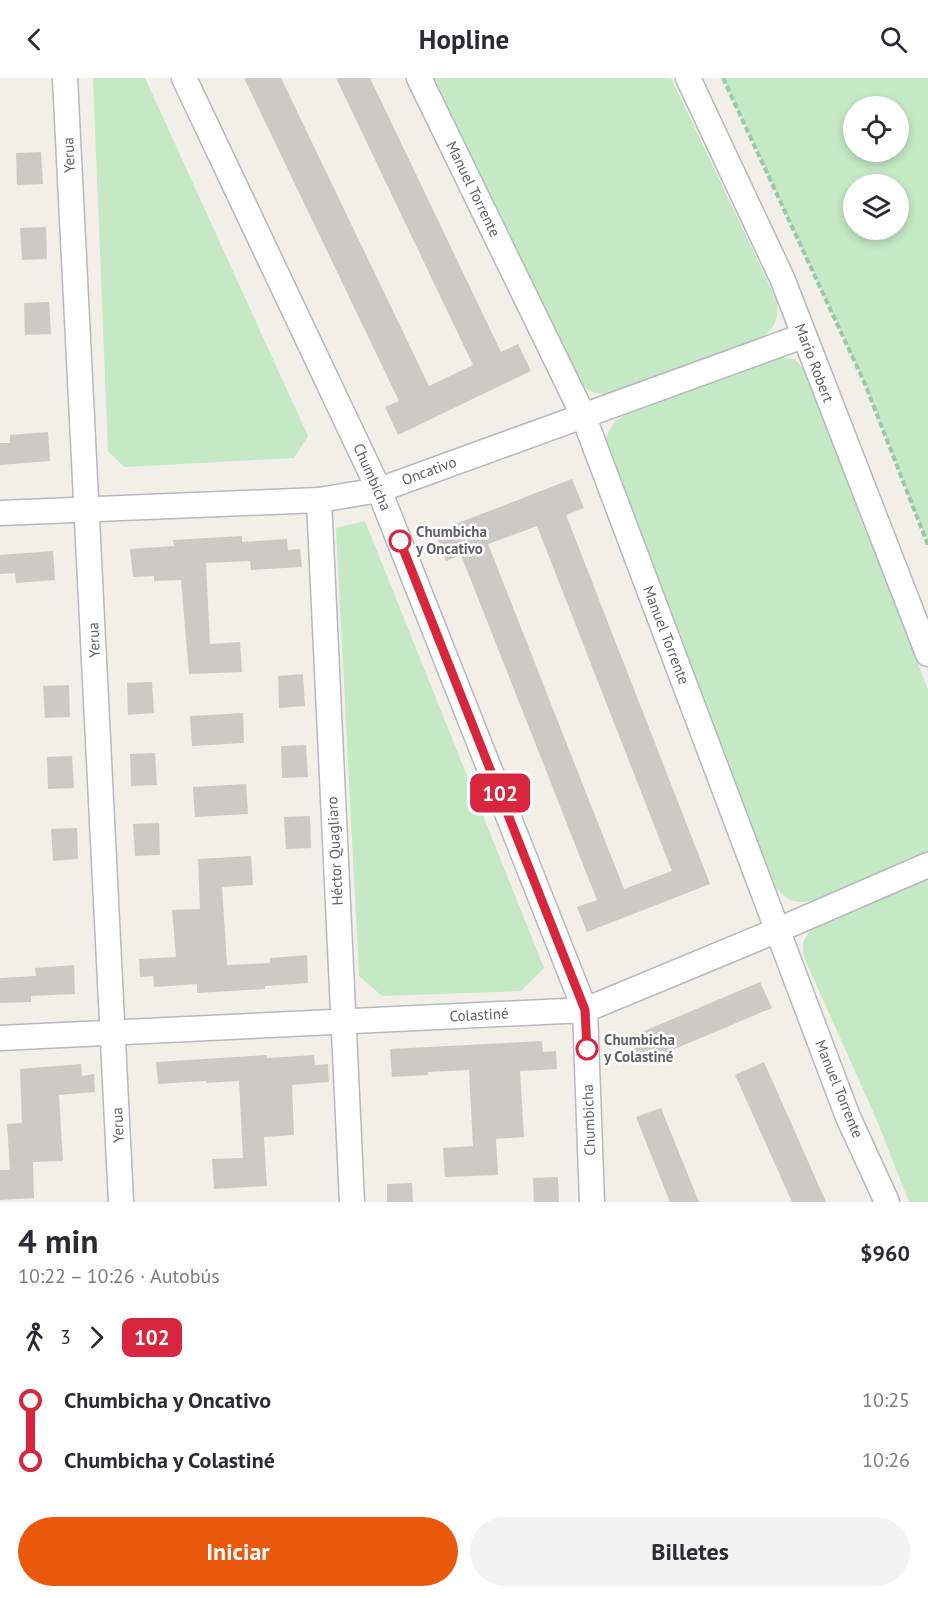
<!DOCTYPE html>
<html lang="es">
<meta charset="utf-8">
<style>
:root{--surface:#fff;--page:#f2f2f3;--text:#2b2b33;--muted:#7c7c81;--accent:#ea580c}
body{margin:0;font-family:"PT Sans",sans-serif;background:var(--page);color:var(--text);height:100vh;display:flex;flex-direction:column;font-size:22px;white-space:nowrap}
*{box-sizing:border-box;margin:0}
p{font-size:20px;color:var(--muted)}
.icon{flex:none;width:33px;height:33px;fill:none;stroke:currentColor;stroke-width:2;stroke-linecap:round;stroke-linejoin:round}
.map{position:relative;height:1124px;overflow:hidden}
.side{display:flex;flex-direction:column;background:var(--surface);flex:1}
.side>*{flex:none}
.badge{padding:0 12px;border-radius:9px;font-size:21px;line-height:39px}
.buttons{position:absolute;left:843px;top:18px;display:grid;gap:12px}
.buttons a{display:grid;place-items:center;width:66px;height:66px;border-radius:50%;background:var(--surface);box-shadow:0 3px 9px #0003;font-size:30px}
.map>.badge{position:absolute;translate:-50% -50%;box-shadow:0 0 0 3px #fff}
.legs{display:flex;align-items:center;gap:9px;height:66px;padding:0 18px;font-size:20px}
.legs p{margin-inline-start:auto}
.head{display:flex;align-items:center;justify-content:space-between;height:102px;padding:0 18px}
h1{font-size:33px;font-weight:700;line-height:45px}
.action{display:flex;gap:12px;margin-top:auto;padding:12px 18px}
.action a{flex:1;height:69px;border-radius:36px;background:var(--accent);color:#fff;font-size:24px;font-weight:700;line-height:69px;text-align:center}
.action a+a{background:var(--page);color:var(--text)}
ul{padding:0 18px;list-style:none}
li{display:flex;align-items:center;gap:21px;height:60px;font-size:22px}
li i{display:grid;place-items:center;width:9px;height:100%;margin:0 8px;background:currentColor}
li i::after{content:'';width:15px;height:15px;margin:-8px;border:4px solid;border-radius:50%;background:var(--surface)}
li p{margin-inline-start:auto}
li:first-child i{background:linear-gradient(#0000 50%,currentColor 0)}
li:last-child i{background:linear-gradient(currentColor 50%,#0000 0)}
header{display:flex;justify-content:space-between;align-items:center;height:78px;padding:0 18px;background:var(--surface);font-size:27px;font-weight:700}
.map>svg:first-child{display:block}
.green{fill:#c5e8c5;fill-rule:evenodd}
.building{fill:#cccac5;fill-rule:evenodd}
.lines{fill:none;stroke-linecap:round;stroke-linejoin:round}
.minor-casing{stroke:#b5b8bc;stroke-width:27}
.path{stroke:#9cc7a9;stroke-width:4;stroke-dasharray:6 3;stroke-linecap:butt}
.minor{stroke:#fff;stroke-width:24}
.line-1-casing{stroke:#fff;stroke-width:14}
.line-1{stroke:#d7263d;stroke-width:9}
.stop-1-dot{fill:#fff;stroke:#d7263d;stroke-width:3}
.labels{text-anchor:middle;stroke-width:5;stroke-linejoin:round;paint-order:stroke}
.street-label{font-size:15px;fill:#5f6368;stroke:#fff}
.stop-label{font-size:15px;font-weight:bold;fill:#5f6368;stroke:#fff;text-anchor:start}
</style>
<header><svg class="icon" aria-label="back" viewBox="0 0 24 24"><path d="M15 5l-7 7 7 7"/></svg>Hopline<svg class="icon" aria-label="search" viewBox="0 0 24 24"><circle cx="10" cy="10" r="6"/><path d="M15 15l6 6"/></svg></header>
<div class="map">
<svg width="928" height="1124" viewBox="0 0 928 1124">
<rect width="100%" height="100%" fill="#f1efe8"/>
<g class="green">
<polygon points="93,0 145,0 308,358 294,380 124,389 108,373"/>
<path d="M434,0H671L777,223C778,245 775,248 759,263L614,316C587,317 583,310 570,289Z"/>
<path d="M723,0H928V467L865,306ZM854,28H898V74H854ZM854,106H898V152H854Z"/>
<path d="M776,280L795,281L806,293L928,612V774C903,785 825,825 801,824C787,824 780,814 771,804L606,373V359L615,343L637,330Z"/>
<polygon points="365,443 544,890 521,913 382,918 359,898 336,450"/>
<polygon points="928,800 928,1124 909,1124 876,1040 803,877 803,864 812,849"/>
</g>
<g class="building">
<polygon points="244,0 281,0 429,308 473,287 336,0 370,0 501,274 518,266 531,293 398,357 385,329 399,323"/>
<polygon points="41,74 43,106 17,107 16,75"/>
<polygon points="46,149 47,181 22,182 20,150"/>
<polygon points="49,224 51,256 25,257 24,225"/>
<polygon points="48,354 50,383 0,387 0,365 10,365 10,357"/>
<path d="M572,401L584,430L566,437L710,806L587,854L577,829L597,822L461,477L446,483L435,454ZM537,448L672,793L624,811L488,466Z"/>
<polygon points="242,458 242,464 287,461 288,472 300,471 302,489 251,492 250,483 206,485 210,566 240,564 242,594 189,596 181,502 154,503 154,498 133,499 130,471 174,468 173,462"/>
<polygon points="53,473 55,502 16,505 15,495 0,496 0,477"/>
<polygon points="303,596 305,628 279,630 278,598"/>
<polygon points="152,604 154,635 128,637 127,605"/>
<polygon points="69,607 70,639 45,640 43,608"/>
<polygon points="243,635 244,665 192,668 190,638"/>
<polygon points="306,667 308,699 282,700 281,668"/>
<polygon points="155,675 157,707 131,708 130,676"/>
<polygon points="72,678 74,710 48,711 47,679"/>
<polygon points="246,706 248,736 195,739 193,709"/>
<polygon points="310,738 311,770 286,771 284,739"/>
<polygon points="159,745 160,777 135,778 133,746"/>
<polygon points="77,750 78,781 53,783 51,751"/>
<polygon points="251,778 253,807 222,809 227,887 270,885 270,880 307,877 308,905 265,908 265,911 197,915 197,906 154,909 153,898 140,899 139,881 176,879 172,832 200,831 198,781"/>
<polygon points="74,887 75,916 31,918 31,924 0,925 0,900 36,898 35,890"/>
<polygon points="760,904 772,930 641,985 630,959"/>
<polygon points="542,963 543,974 556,973 557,991 520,993 524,1059 496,1061 498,1097 445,1099 443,1070 473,1068 469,992 428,994 428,997 392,999 390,971"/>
<polygon points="267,977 267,980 314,977 315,987 328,986 329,1004 292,1007 294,1057 264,1059 267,1108 214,1111 212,1081 243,1080 239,1003 207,1005 206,1003 158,1006 156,984"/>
<polygon points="764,984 826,1124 792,1124 735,997"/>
<polygon points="81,986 82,998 94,996 95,1014 59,1017 63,1083 33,1084 34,1120 0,1122 0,1092 10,1092 7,1046 22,1045 20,991"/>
<polygon points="661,1030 699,1124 670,1124 636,1039"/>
<polygon points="558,1099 559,1124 534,1124 533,1100"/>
<polygon points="412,1105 413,1124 387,1124 387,1106"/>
</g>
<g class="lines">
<g class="minor-casing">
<g id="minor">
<polyline points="65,0 121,1124"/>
<polyline points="184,0 379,412 585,932 592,1124"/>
<polyline points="419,0 583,337 848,1039 887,1124"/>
<polyline points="688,0 782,200 928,576"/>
<polyline points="319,422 352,1124"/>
<polyline points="0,435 319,422 379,412 803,258"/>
<polyline points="0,960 585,932 778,852 928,787"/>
</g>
</g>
<polyline class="path" points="723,0 865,306 928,467"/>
<use href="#minor" class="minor"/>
</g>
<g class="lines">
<g class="line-1-casing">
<polyline id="line-1" points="400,463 585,932 587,971"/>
</g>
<use href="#line-1" class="line-1"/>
</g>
<g class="stop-1-dot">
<circle cx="400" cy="463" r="10"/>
<circle cx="587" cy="971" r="10"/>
</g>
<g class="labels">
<g class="street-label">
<text transform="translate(69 77) rotate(-93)" y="5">Yerua</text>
<text transform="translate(473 111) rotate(64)" y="5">Manuel Torrente</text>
<text transform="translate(814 285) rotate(69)" y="5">Mario Robert</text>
<text transform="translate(429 393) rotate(-20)" y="5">Oncativo</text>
<text transform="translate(372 399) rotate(66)" y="5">Chumbicha</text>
<text transform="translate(666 557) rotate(69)" y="5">Manuel Torrente</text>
<text transform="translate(94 562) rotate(-93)" y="5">Yerua</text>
<text transform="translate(335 773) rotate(-93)" y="5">Héctor Quagliaro</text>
<text transform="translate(479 937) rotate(-3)" y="5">Colastiné</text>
<text transform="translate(839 1011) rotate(68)" y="5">Manuel Torrente</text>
<text transform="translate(589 1042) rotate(-92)" y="5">Chumbicha</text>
<text transform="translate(118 1047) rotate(-93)" y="5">Yerua</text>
</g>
<g class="stop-label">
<text x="416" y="459">Chumbicha<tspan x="416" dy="17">y Oncativo</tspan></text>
<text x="604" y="967">Chumbicha<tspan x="604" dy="17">y Colastiné</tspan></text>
</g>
</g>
</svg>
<div class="buttons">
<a><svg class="icon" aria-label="locate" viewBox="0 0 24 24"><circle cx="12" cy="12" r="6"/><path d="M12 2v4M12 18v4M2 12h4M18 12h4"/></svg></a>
<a><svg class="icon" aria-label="layers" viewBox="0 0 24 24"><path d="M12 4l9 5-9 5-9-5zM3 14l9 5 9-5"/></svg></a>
</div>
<b class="badge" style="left:500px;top:715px;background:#d7263d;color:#fff">102</b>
</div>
<section class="side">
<div class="head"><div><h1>4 min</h1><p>10:22 – 10:26 · Autobús</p></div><b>$960</b></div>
<div class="legs"><svg class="icon" aria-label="walk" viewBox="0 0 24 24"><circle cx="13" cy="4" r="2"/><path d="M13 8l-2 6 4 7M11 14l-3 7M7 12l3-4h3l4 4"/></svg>3<svg class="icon" aria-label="forward" viewBox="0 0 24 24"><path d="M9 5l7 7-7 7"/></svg><b class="badge" style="background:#d7263d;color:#fff">102</b></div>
<ul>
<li><i style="color:#d7263d"></i><b>Chumbicha y Oncativo</b><p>10:25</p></li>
<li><i style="color:#d7263d"></i><b>Chumbicha y Colastiné</b><p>10:26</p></li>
</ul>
<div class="action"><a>Iniciar</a><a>Billetes</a></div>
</section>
